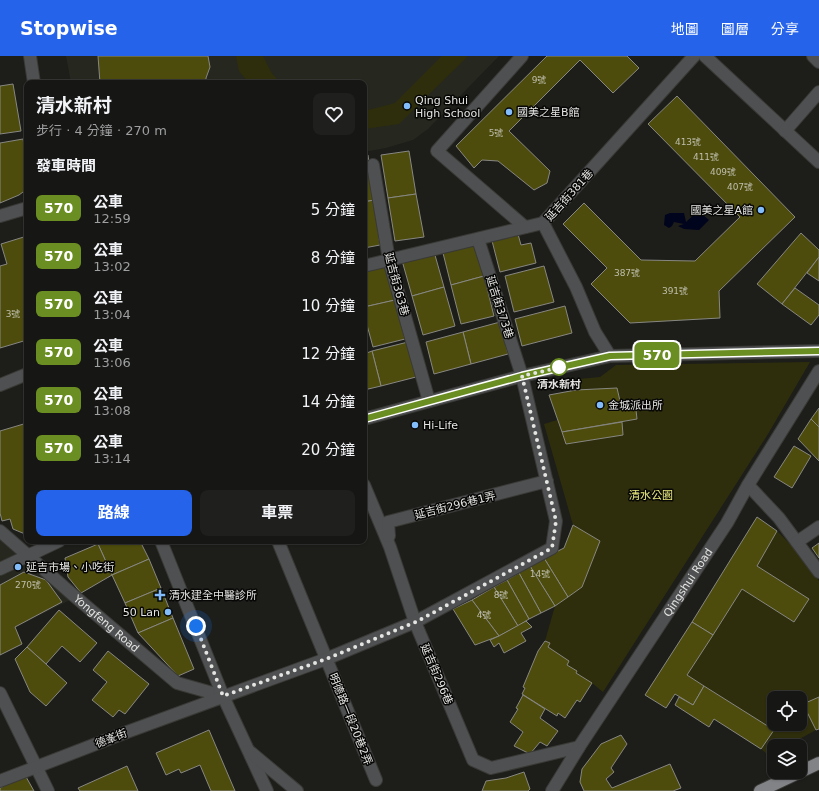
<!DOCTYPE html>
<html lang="zh-TW">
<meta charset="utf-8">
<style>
:root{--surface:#161614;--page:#1f1f1d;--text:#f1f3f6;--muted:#9e9fa0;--line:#353534;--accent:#2563eb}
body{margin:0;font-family:"DejaVu Sans","Noto Sans TC",sans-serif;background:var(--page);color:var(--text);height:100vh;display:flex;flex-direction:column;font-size:15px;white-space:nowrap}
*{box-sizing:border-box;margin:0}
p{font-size:13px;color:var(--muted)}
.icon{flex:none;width:22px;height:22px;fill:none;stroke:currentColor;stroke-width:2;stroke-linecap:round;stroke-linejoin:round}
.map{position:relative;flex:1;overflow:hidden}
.panel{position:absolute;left:24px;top:24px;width:343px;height:464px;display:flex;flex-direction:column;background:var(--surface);border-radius:8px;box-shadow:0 1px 3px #0004,0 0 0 1px var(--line)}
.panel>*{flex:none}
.badge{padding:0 8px;border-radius:6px;font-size:14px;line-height:26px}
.fabs{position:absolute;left:767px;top:635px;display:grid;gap:8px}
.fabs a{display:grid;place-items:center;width:40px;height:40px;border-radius:8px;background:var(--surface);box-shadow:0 1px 3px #0004,0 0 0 1px var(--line);font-size:20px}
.you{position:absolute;width:20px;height:20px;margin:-10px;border:3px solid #fff;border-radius:50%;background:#1a73e8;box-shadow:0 0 0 6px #1a73e833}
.map>.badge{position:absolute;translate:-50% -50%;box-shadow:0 0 0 2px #fff}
h2{padding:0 12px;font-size:15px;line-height:36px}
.round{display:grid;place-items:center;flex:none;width:42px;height:42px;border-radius:8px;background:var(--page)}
.head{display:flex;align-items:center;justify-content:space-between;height:68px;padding:0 12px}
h1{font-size:19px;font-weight:700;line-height:30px}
.cta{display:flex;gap:8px;margin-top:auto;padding:8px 12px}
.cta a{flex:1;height:46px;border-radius:8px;background:var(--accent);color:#fff;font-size:16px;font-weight:700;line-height:46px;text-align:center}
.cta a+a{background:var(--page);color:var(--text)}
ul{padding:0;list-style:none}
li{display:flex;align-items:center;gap:12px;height:48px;padding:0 12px}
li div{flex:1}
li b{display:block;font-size:15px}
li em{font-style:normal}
li .badge{min-width:44px;font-weight:700;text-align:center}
header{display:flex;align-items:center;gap:24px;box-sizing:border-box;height:56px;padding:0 20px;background:var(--accent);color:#fff}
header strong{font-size:19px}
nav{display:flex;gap:22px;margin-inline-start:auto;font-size:14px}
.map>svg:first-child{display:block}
.built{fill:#26271e}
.green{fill:#2e2e0c;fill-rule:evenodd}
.water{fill:#00041c}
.building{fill:#4d4c0d;stroke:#878783}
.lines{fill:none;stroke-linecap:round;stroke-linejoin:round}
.minor-casing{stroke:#393936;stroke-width:14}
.major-casing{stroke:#393936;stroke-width:14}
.minor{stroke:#4f5051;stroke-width:12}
.major{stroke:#818386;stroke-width:12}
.line-casing{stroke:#fff;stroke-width:9}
.line{stroke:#6b8e23;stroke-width:6}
.walk{stroke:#e4e4e2;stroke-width:4;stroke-dasharray:0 7.2}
.poi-dot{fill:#82bcfa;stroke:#070706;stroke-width:1.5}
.stop-dot{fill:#fff;stroke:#6b8e23;stroke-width:2}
.labels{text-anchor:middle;stroke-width:3;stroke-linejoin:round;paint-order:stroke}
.number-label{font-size:9px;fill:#bebead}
.poi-label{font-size:11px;fill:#e4e4e2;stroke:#070706;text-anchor:start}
.street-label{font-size:11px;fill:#e4e4e2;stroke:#070706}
.stop-label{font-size:11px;font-weight:bold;fill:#e4e4e2;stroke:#070706}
.park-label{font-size:11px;fill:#ebeb7f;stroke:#070706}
</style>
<header>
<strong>Stopwise</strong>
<nav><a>地圖</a><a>圖層</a><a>分享</a></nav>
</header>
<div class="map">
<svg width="819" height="735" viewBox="0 0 819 735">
<rect width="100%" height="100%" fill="#1d1d1a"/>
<g class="built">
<polygon points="66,0 499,0 428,73 413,84 386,92 364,96 364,27 71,27"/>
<polygon points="0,479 72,543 0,579"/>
</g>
<g class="green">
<polygon points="236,0 263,0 271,16 280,27 249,27 239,15"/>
<polygon points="442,0 468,0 399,68 364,73 364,55 395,47"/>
<polygon points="810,306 768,378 603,636 592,627 576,617 577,615 567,609 569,605 548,591 550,587 545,585 555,550 582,531 600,485 573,469 544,368 557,364 566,388 623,379 622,366 637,363 635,346 620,345 617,332 576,334 568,324 600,321 616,309"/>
<path d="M777,475L800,498L819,525V641L803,648L816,674L794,686L796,690H774V704L761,693L774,674L687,619L742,533L794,566L809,543L757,510ZM774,642H800V668H774Z"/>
</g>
<polygon class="water" points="698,155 709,164 699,174 684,173 678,170 684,168 674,166 672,170 669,172 664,169 665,159 670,157 684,157 686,166"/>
<g class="building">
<polygon points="98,0 208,0 210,11 206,22 206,27 100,27"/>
<polygon points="547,0 627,0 639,12 613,37 580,4 509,75 550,115 547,127 534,134 498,105 482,104 474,112 456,90"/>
<polygon points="13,28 21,75 0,78 0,30"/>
<polygon points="677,40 795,161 719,235 720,262 630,267 591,228 607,212 563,168 584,147 641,204 695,205 740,161 648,68"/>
<polygon points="23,83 27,107 27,133 19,139 0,147 0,87"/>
<polygon points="409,95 416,138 388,142 381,99"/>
<polygon points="368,99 374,144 364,146 364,100"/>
<polygon points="416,138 424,181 395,185 388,142"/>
<polygon points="374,144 380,189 364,192 364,146"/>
<polygon points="516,171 521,189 531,187 536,207 500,216 490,177"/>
<polygon points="801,177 819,194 819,201 782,248 757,228"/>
<polygon points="27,180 27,203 25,203 27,211 27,284 0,292 0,210 7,208 1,188"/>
<polygon points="474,181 484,220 451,229 441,189"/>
<polygon points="433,192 444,231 412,240 401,201"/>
<polygon points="819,201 819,225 807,217"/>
<polygon points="385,204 395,244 364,251 364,209"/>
<polygon points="544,210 554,246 514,256 505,220"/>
<polygon points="484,220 494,260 461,268 451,229"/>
<polygon points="444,231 455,270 423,279 412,240"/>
<polygon points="795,232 819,249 819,259 811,269 782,248"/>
<polygon points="395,244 405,283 373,291 364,258 364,251"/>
<polygon points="565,250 572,277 522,290 515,263"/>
<polygon points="500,266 508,298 471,308 463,276"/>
<polygon points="463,276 471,308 434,318 426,286"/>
<polygon points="408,286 416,321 381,330 372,295"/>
<polygon points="372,295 381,330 364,334 364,298"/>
<polygon points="617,332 620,345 635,345 637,363 562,376 549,339 576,334"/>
<polygon points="819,352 819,371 811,363"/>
<polygon points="811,363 819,371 819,405 798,383"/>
<polygon points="622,366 623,379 566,388 562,376"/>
<polygon points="27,367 27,477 25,478 13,473 10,463 2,465 0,457 0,375"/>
<polygon points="794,390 811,400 792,432 774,421"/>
<polygon points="757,461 777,475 757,510 809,543 794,566 742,533 713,579 692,566"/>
<polygon points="573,469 600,485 582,531 568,541 544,502 564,492"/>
<polygon points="106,485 140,485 149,503 112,519 98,488"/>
<polygon points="819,487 819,502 812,492"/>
<polygon points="98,488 112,519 81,537 68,521 65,502"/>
<polygon points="544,502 568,541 555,550 530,510"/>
<polygon points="149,503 161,532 125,547 112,519"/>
<polygon points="530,510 555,550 541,557 519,517"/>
<polygon points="24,516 46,524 62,546 15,571 22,588 0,599 0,529"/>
<polygon points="519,517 541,557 529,563 507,524"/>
<polygon points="507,524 529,563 518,570 494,531"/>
<polygon points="494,531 518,570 499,580 472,544"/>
<polygon points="161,532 173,562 138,577 125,547"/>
<polygon points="472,544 499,580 475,589 453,553"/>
<polygon points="59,554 97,587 80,606 62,590 46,608 27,591"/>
<polygon points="173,562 194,613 178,620 138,577"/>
<polygon points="526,565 532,571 521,577 526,585 504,597 499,587 494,591 490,584 499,580"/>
<polygon points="692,566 713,579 687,619 704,630 693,649 675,638 666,652 645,639"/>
<polygon points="545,585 550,587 548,591 569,605 567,609 577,615 576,617 592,627 580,646 577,644 565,662 558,657 557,660 522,638 525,632 523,631 538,595"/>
<polygon points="27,591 67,627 46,650 30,636 15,603"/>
<polygon points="108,595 149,628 125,658 119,654 113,661 92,644 107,626 93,614"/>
<polygon points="704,630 774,674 761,693 714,663 709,671 675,649 679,641 693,649"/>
<polygon points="523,639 545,653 540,662 558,675 547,690 540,686 530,698 514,690 523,676 510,666 518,653 516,652"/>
<polygon points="819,641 819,673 816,674 803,648"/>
<polygon points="209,674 235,735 211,735 200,709 181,717 179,713 166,719 156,697"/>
<polygon points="621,679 627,688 611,712 614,716 606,723 612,732 670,708 681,732 673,735 584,735 580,726 582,713 601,688"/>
<polygon points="127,710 138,735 80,735 78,732"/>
<polygon points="524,716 530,733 528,735 482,735 486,725 506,722"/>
<polygon points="25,719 34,735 0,735 0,732"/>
</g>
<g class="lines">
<g class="minor-casing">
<g id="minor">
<polyline points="30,0 34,27"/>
<polyline points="522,0 437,95 525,171"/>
<polyline points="705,0 819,106"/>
<polyline points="813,0 819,6"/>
<polyline points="785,75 819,36"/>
<polyline points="373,109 389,204 429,345"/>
<polyline points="0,160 27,152"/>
<polyline points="543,167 694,0"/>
<polyline points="543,167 576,231 595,276 610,300"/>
<polyline points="364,210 543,167"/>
<polyline points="0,329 27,318"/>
<polyline points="364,363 522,320 610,300 819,295"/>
<polyline points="364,429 390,491 415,566 473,704 491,712 579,691"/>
<polyline points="748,429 779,462 819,516"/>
<path id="s1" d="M0,475L72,538L177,627L223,640"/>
<polyline points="389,480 388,466 547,425"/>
<polyline points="161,485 223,640 267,735"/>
<polyline points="278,485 376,724"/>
<polyline points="797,486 819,471"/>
<polyline points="0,513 59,485"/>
<polyline points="0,637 48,735"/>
<polyline points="249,695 297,735"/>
<polyline points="0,725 127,676 326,603 415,566 552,492 556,465 522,320 478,183"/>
<path id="s2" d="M552,735L579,691L727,467L748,429L819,315"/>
</g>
</g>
<g class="major-casing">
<g id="major">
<polyline points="800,716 819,707"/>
<polyline points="760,735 800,716"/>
</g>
</g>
<use href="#minor" class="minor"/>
<use href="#major" class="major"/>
</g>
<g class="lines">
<g class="line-casing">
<polyline id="line" points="364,363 522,320 610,300 819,295"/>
</g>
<use href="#line" class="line"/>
<polyline class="walk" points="196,570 223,640 326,603 416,566 552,492 556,465 522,320 566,310 559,311"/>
</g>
<g class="poi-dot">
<circle cx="407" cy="50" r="4"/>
<circle cx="509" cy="56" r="4"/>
<circle cx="761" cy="154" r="4"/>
<circle cx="600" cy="349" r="4"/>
<circle cx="415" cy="369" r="4"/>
<circle cx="18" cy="511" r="4"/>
<path d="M158 533h4v4h4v4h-4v4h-4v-4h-4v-4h4z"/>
<circle cx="168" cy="556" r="4"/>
</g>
<circle class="stop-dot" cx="559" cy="311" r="8"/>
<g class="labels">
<g class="number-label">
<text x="539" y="27">9號</text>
<text x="496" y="80">5號</text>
<text x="688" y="89">413號</text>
<text x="706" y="104">411號</text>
<text x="723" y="119">409號</text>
<text x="740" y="134">407號</text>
<text x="627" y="220">387號</text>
<text x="675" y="238">391號</text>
<text x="13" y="261">3號</text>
<text x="540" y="521">14號</text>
<text x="28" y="532">270號</text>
<text x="501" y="542">8號</text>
<text x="484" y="562">4號</text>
</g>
<g class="poi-label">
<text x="415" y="48">Qing Shui<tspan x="415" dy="13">High School</tspan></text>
<text x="517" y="60">國美之星B館</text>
<text x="753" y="158" text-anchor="end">國美之星A館</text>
<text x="608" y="353">金城派出所</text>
<text x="423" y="373">Hi-Life</text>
<text x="26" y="515">延吉市場、小吃街</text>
<text x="169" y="543">清水建全中醫診所</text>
<text x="160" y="560" text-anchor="end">50 Lan</text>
</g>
<g class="street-label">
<text transform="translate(569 139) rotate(-48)" y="4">延吉街381巷</text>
<text transform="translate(397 228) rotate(75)" y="4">延吉街363巷</text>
<text transform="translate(500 251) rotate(72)" y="4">延吉街373巷</text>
<text transform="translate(455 449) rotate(-14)" y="4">延吉街296巷1弄</text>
<text dy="4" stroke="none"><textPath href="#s2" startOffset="249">Qingshui Road</textPath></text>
<text dy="4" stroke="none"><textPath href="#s1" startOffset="141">Yongfeng Road</textPath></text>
<text transform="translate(437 618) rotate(67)" y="4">延吉街296巷</text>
<text transform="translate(351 663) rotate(68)" y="4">明德路一段20巷2弄</text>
<text transform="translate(111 682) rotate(-21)" y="4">德峯街</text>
</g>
<g class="stop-label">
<text x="559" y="332">清水新村</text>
</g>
<g class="park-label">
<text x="651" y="443">清水公園</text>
</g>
</g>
</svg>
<div class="fabs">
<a><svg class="icon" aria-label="locate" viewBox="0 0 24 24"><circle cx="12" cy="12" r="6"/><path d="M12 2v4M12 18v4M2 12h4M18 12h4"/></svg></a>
<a><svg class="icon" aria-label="layers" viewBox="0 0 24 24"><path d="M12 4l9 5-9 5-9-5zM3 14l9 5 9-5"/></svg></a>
</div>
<div class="you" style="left:196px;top:570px"></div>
<b class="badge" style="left:657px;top:299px;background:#6b8e23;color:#fff">570</b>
<section class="panel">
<div class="head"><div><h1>清水新村</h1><p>步行 · 4 分鐘 · 270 m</p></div><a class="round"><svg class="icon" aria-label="heart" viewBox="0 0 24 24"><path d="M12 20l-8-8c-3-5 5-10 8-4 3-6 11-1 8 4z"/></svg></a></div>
<h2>發車時間</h2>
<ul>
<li><span class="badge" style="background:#6b8e23;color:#fff">570</span><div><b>公車</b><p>12:59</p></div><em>5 分鐘</em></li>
<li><span class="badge" style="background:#6b8e23;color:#fff">570</span><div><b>公車</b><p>13:02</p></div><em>8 分鐘</em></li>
<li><span class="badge" style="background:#6b8e23;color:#fff">570</span><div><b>公車</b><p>13:04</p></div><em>10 分鐘</em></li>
<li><span class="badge" style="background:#6b8e23;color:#fff">570</span><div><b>公車</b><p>13:06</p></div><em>12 分鐘</em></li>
<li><span class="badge" style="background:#6b8e23;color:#fff">570</span><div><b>公車</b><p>13:08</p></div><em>14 分鐘</em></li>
<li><span class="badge" style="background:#6b8e23;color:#fff">570</span><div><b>公車</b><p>13:14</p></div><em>20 分鐘</em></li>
</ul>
<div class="cta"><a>路線</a><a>車票</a></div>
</section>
</div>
